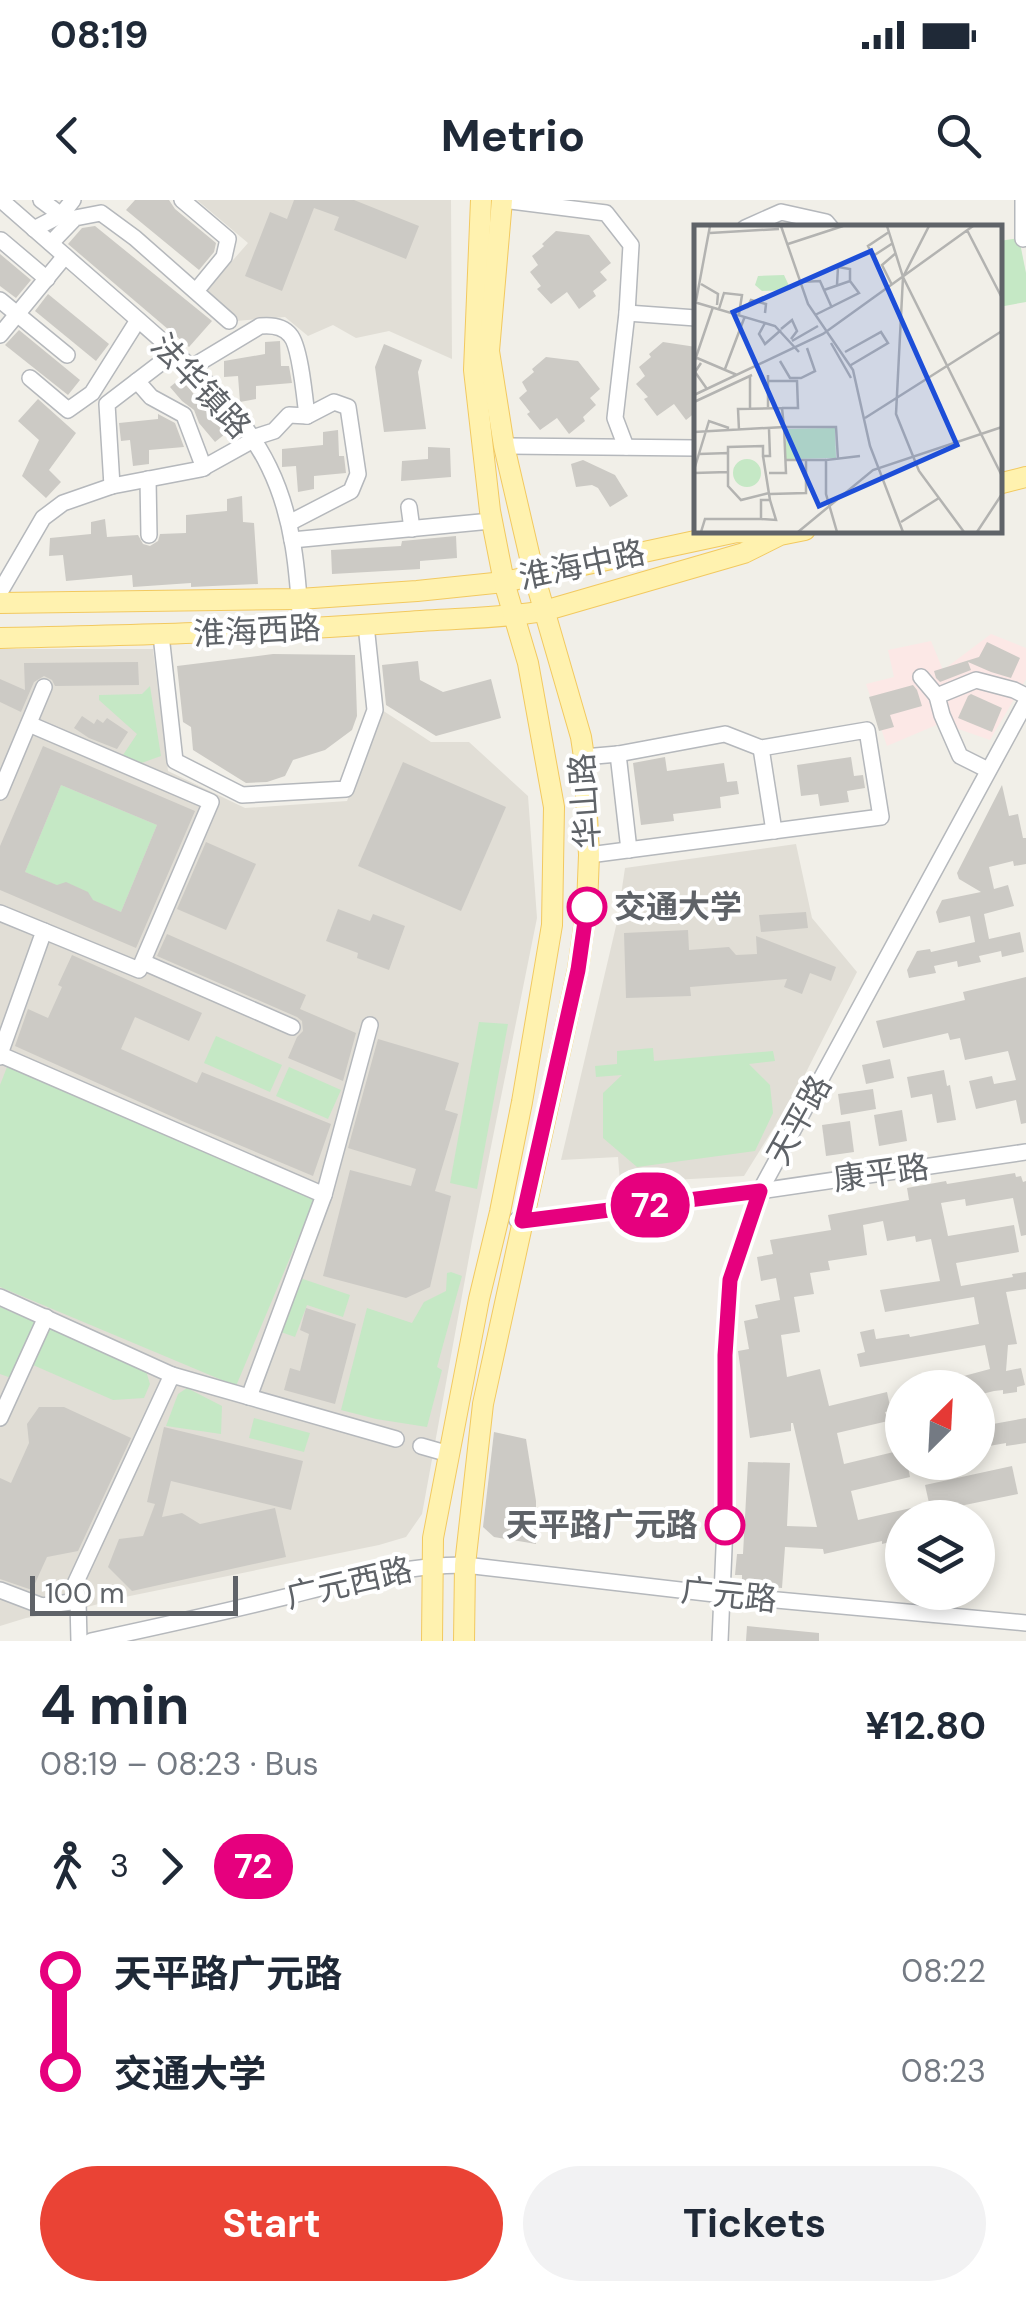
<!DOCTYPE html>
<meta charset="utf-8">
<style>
:root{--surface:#fff;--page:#f2f2f3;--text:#1f2937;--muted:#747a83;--accent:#ea4335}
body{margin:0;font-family:"DM Sans","Noto Sans SC",sans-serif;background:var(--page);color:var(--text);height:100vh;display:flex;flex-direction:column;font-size:38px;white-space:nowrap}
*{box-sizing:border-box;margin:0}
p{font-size:32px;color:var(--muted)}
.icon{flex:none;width:55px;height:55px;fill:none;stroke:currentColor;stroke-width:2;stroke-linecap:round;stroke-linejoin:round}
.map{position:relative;height:1441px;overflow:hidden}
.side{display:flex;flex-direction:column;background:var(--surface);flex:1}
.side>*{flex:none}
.badge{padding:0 20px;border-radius:32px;font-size:35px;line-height:65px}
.needle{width:65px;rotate:24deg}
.tools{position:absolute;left:885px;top:1170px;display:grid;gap:20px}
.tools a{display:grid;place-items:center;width:110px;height:110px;border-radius:50%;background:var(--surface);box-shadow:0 5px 15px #0003;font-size:50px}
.scale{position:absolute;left:30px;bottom:25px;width:208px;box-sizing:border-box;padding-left:10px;border:5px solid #5f6368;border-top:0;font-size:28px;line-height:35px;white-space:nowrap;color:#5f6368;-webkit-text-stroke:8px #fff;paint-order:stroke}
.map>.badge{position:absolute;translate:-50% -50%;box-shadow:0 0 0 5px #fff}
.legs{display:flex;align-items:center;gap:15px;height:110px;padding:0 40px;font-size:32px}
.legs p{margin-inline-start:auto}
.summary{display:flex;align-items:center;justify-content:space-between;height:170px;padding:0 40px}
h1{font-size:55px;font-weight:700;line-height:75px}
.primary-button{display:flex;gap:20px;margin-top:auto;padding:20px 40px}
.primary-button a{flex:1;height:115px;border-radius:60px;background:var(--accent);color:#fff;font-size:40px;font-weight:700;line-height:115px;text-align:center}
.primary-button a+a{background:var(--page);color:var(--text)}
ul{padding:0 40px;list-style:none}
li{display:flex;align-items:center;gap:35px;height:100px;font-size:38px}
li i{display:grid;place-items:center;width:15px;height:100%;margin:0 12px;background:currentColor}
li i::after{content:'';width:25px;height:25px;margin:-12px;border:8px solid;border-radius:50%;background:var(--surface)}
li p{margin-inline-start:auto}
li:first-child i{background:linear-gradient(#0000 50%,currentColor 0)}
li:last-child i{background:linear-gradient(currentColor 50%,#0000 0)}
.status{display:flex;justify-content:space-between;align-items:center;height:70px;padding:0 50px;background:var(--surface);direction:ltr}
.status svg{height:28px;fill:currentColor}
header{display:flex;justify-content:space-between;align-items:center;height:130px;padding:0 40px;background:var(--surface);font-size:45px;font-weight:700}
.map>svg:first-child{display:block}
.education{fill:#e1ded6}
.medical{fill:#fce8e6}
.green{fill:#c5e8c5}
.building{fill:#cccac5;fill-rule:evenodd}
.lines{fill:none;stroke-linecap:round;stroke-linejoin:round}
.minor-casing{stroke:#b5b8bc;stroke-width:18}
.major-casing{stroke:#f2c960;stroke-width:22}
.minor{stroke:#fff;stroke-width:15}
.major{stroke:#fff2af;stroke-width:20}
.line-1-casing{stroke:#fff;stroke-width:22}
.line-1{stroke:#e6007e;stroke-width:15}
.stop-1-dot{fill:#fff;stroke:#e6007e;stroke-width:5}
.labels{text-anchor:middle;stroke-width:8;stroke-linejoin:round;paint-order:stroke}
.street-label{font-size:32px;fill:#5f6368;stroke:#fff}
.stop-label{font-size:32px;font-weight:bold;fill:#5f6368;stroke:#fff;text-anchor:start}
.inset-road{fill:none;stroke:#b3b3b1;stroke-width:2.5}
.view{fill:#1d4ed8;fill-opacity:0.15;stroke:#1d4ed8;stroke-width:5}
.inset-edge{fill:none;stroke:#5f6368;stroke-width:5}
</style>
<div class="status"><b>08:19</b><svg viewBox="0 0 49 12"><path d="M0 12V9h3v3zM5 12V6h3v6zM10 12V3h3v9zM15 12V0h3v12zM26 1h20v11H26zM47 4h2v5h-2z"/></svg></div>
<header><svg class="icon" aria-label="back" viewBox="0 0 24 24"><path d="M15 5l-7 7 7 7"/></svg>Metrio<svg class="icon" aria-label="search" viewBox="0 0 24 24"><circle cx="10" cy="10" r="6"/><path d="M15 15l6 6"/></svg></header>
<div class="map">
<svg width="1026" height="1441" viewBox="0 0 1026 1441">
<rect width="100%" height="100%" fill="#f1efe8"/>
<g class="education">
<polygon points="197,0 451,0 452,159 389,131 356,138 333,125 308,136 285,117 236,121 205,92 248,43"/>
<polygon points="0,449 153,449 168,571 245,608 347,601 382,510 431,542 469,542 528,596 537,718 472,1041 422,1314 406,1337 379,1345 120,1398 80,1409 26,1418 0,1426"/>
<polygon points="796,644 812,718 857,772 795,894 744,976 620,983 618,957 561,960 617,722 625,668"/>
</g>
<polygon class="medical" points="991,434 1026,448 1026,479 990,540 941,523 887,546 866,484 894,477 888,450 931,441 943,470"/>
<g class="green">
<polygon points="1019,38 1026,73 1026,102 999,107 999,41"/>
<polygon points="150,486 161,556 136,565 121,558 137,534 99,500 99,495 142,494"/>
<polygon points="61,585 157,625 121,712 25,672"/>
<polygon points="479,822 508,824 477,989 450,983"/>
<polygon points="216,836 282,865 270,892 204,863"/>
<polygon points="653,848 654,861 773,851 775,861 749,864 770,885 773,913 755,951 637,967 603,938 603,893 622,875 596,877 595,866 617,864 617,851"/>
<polygon points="7,867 316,996 236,1186 0,1087 0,885"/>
<polygon points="289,867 341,890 328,919 276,896"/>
<polygon points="451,1072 462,1076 437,1167 442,1170 427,1227 376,1219 341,1210 367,1108 412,1123 424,1102 446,1091 447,1073"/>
<polygon points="300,1078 350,1095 343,1117 307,1105 295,1137 281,1132"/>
<polygon points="0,1107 35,1122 11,1178 0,1174"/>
<polygon points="50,1127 146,1171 150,1184 144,1198 113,1200 33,1165"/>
<polygon points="187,1188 222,1206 221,1234 166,1226 178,1194"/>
<polygon points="254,1218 310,1233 304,1252 249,1238"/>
</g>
<g class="building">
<polygon points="135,0 169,0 175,9 216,43 214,52 199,70 126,10"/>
<polygon points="294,0 354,0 419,26 406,59 334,30 339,17 314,8 282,91 245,76 270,12 287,19"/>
<polygon points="95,26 212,121 189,147 68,44 82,28"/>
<polygon points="556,31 589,35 611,63 600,72 607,80 593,91 596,96 579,109 567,92 551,104 537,89 541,86 530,72 538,65 532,56 544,46 542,44"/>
<polygon points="0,54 31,80 16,98 0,86"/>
<polygon points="48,94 109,144 96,161 35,111"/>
<polygon points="19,130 80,180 68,195 5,145"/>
<polygon points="280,141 281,166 289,166 292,183 256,186 256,199 240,202 238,176 224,177 224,161 265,154 265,142"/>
<polygon points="663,142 696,147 696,212 686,220 674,204 657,216 644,199 648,197 636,184 645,176 639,167 651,157 649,154"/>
<polygon points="384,144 422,160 418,172 426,229 384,232 375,167"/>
<polygon points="546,157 578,161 600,189 590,198 596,205 583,217 585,221 569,234 557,218 540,230 527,214 530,212 519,198 527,191 522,182 534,172 532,169"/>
<polygon points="181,178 225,234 215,242 199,223 194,210 182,201 170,187"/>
<polygon points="38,199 76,233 49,270 61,282 46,298 22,276 39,240 18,221"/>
<polygon points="158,214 175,223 184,247 149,250 149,264 133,266 130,240 121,241 119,223 158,219"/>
<polygon points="338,230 339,256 344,256 346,273 314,276 314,289 298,292 296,266 282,267 282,249 323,245 323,232"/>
<polygon points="428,247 450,248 451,277 401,281 402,261 428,259"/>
<polygon points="583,260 615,275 628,296 610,307 598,288 592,285 576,287 571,264"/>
<polygon points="242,296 243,322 254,323 258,384 191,387 191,383 133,387 132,375 66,381 63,355 49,356 50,338 91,334 91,322 105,319 107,337 138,335 143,344 150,346 158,341 160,334 186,333 186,315 227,311 227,299"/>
<polygon points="456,336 457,358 420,361 420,369 332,374 331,350 401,346 402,341"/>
<polygon points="987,442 1020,458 1011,478 991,472 968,462 971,470 940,482 936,478 934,471 979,457"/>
<polygon points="273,454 355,455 357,516 352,530 325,550 293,560 285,576 267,582 246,583 193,550 191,527 183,522 177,466"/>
<polygon points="418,461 420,480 443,492 491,479 501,518 436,536 386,505 382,465"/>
<polygon points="138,462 139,485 55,486 52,480 44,476 34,482 21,512 0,502 0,479 25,490 24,463"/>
<polygon points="913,485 917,490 922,506 890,515 894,527 879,531 869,497"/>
<polygon points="971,494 1002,508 992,532 958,518 968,496"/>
<polygon points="82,516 94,524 97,519 103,523 107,518 128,532 117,549 89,538 74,528"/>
<path d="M43,546L195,611L136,748L0,690V646ZM61,585L157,625L121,712L93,700L88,692L66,682L57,685L25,672Z"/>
<polygon points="665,557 667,571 724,563 727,582 737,581 739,594 720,597 721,608 673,614 674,621 641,625 633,563"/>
<polygon points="851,557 854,576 863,575 865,588 847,591 849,602 820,606 818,594 801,596 797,565"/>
<polygon points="403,562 506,607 461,711 358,666"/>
<polygon points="1002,585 1009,616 1018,614 1023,638 1026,638 1026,664 1014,666 1013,661 989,667 994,689 1008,685 1014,706 984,714 989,739 1020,732 1024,752 1002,757 1001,751 979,756 981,762 958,767 957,761 934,766 936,773 909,778 907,770 917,751 930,749 931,752 975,742 970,716 939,723 936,712 942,700 981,692 959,679 957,673"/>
<polygon points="206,642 256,664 226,730 177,709"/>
<polygon points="338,709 370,721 373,714 405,726 389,770 357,758 358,753 326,741"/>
<polygon points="806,712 808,728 761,732 759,715"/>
<polygon points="688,730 689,750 729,747 736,755 757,754 756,736 836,767 831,781 810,773 802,794 784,787 787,779 690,787 691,796 626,798 624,733"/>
<polygon points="167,734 306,795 300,809 356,833 343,881 288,858 297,837 303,831 302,821 297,817 157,756"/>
<polygon points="72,755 202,813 189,841 135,817 121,849 197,883 202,872 331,924 313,976 182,921 15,846 28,809 48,818 62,787 58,785"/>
<polygon points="1026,777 1026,923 1021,924 1016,900 976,909 969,881 992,876 994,884 1016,880 1008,851 965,860 960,838 950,840 948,833 883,848 876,821 965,800 963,792"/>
<polygon points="378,839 459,863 445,910 458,914 435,991 451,996 430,1087 406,1098 323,1076 350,970 411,986 416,969 348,948"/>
<polygon points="890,859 894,878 866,884 862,865"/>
<polygon points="944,870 947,886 950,885 956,920 937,923 932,894 911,898 907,877"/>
<polygon points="873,889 876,909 841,915 838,894"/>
<polygon points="902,910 907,941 879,946 874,915"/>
<polygon points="850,921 854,952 826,956 822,925"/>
<polygon points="1015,973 1016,977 1021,976 1023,982 1026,981 1026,1035 1021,1036 1013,998 966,1006 965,999 941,1003 948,1036 1014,1025 1019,1052 956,1063 961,1086 1013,1077 1012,1074 1026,1072 1026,1089 1006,1092 1017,1144 1008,1145 1006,1171 1021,1168 1025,1185 1017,1187 1017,1192 1003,1194 1003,1190 994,1191 978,1195 978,1188 935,1188 934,1184 990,1169 985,1145 860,1167 857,1154 865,1152 860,1132 874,1129 876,1139 909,1134 910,1137 979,1124 974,1097 885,1112 880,1090 940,1081 931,1039 916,1042 915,1036 887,1041 883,1021 863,1025 867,1055 828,1061 830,1070 810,1073 814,1094 794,1097 800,1132 781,1135 787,1177 820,1169 829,1206 887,1192 891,1211 885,1212 888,1221 837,1233 844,1264 902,1250 902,1262 907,1262 910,1277 851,1291 858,1320 920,1306 923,1318 902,1318 902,1339 882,1344 882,1341 824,1354 823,1349 785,1347 782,1388 742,1385 742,1375 735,1375 737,1354 743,1354 748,1262 790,1263 787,1326 817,1327 793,1223 791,1223 791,1231 750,1238 738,1151 749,1149 744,1121 758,1118 755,1105 780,1100 776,1078 761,1081 757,1057 773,1054 770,1040 831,1030 828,1015 909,1000 907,988 946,981 947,984"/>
<polygon points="306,1108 356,1124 335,1204 284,1190 290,1168 300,1171 309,1134 300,1130"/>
<polygon points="39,1207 64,1207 131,1238 78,1351 47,1357 32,1390 0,1379 0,1278 11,1283 29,1243 27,1224"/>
<polygon points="992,1218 993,1224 1026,1218 1026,1243 1006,1246 1006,1243 978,1248 978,1221"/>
<polygon points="164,1227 303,1261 291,1310 171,1281 162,1317 182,1313 200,1324 275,1308 286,1357 132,1391 108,1367 119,1339 143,1336 155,1304 147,1302"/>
<polygon points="494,1232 526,1239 536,1301 536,1344 494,1337 483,1327"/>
<polygon points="1012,1266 1018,1294 931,1312 925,1285"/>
<polygon points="747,1426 819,1433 819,1441 746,1441"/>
</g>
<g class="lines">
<g class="minor-casing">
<g id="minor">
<path d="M1,0C43,37 85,73 127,110C179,156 238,203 269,267C294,318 298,374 301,430"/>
<polyline points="41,0 61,15"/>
<polyline points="182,0 228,39 224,57 196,91"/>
<polyline points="502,0 606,13 631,45 627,113 615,218 626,247"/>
<polyline points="1023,0 1023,39 1026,38"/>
<polyline points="745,28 781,12 826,22 831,28"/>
<polyline points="34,29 61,15 73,0"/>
<polyline points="1,40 47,79"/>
<polyline points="51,43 75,18 101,13 135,38 229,121"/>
<polyline points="0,100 67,155"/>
<polyline points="627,113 696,118"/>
<polyline points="0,135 65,56"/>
<polyline points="175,152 107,204 112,286 201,269 253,240"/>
<path d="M192,167L260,126C270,125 283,126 290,135C300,145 305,200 307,216"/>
<polyline points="30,178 68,210 92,193 138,120"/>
<polyline points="137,181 151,197 184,215 204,268"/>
<polyline points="252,238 274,231 289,215 307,216 334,202 348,207 358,274 351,291 289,323"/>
<polyline points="504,246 696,248"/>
<polyline points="148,279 149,335"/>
<polyline points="409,307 412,329"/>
<polyline points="292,340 491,321"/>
<polyline points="0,392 43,318 63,303 112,286"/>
<polyline points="161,435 175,561 242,595 346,589 375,510 366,425"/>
<polyline points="921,477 937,496"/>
<polyline points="29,524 211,602 139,770 44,731"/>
<polyline points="761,548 774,631"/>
<polyline points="618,554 629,650"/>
<polyline points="584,557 618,554 725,534 761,548 867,530 881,617 589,655"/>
<polyline points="988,570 960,556 942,515 937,496 976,480 1014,490 1026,496"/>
<polyline points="0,592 44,487"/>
<polyline points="0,713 44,731 0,854"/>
<polyline points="143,762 292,827"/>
<polyline points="0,857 1,855 324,995 249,1197"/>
<polyline points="324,995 370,825"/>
<polyline points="517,1020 760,991 1026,952"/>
<polyline points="0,1097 172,1175"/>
<polyline points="0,1218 46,1117"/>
<polyline points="421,1246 449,1254"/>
<polyline points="0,1390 42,1406 78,1401"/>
<polyline points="79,1441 78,1401 75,1384 172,1175 396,1239"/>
<path d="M91,1441C156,1427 220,1413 285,1397C344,1382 403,1365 465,1365L723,1395L1026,1423"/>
<polyline points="720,1441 725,1325 725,1155 730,1080 760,991 1026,502"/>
</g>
</g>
<g class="major-casing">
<g id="major">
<polyline points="998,284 1026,277"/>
<polyline points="0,403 299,399 417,391 504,382 737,332 778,335"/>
<path d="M0,438C136,435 271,432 406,422C452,418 499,419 544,411L744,353L780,335L805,330"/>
<polyline points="432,1441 433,1338 479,1099 500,1012 522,902 552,725 554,607 528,463 504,382 490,311 474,170 481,0"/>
<polyline points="464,1441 465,1365 483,1204 578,769 587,706 589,655 584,557 581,537 534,375 504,246 489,151 502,0"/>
</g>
</g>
<use href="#minor" class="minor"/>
<use href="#major" class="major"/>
</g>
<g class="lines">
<g class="line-1-casing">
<polyline id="line-1" points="587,707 578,770 522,1021 760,991 730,1080 725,1155 725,1325"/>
</g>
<use href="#line-1" class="line-1"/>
</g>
<g class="stop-1-dot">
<circle cx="587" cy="707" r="18"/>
<circle cx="725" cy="1325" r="18"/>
</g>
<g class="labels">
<g class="street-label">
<text transform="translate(201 186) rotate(47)" y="11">法华镇路</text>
<text transform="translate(582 365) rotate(-12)" y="11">淮海中路</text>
<text transform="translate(257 431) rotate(-3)" y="11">淮海西路</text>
<text transform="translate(585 601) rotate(-94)" y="11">华山路</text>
<text transform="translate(799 920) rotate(-61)" y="11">天平路</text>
<text transform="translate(881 973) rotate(-8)" y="11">康平路</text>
<text transform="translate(349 1383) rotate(-13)" y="11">广元西路</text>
<text transform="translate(729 1395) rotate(6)" y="11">广元路</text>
</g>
<g class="stop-label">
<text x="614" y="718">交通大学</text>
<text x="698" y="1336" text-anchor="end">天平路广元路</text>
</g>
</g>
<g transform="translate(694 25)">
<rect width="308" height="308" fill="#f1efe8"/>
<path d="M90,50L97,65L68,66L61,60L64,51ZM141,203L142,233L92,234V204ZM39 248a14 14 0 1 1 28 0a14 14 0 1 1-28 0Z" fill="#c5e8c5"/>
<path class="inset-road" d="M87,1L114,79L159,145L176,221L209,307M193,1L209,52L308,251M235,1L209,52L202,189L225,246L270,307M273,5L308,73M195,7L174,21L179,31L199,18M16,8L85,4M94,19L149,1M106,57L126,56L138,83M7,59L24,69L23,80M143,60L144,42L156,44V56M198,60L188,40L202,28M2,76L16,1M0,77L81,101L105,127M53,83L57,75L72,79L71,88M25,84L30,68L48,70L45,89M121,90L165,68L156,56L130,65M71,98L65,109L71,119L87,105M87,104L98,95L103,106L97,114M98,116L124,101M137,118L157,153M151,127L187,107L194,118L157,140M3,133L43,150M86,136L96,153H107L121,146L113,123M0,138L19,82M7,138L1,147L13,164M31,144L51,91M74,150V182M74,156H103L104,183H88M0,170L129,109L279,1M0,177L58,150M56,183V151M171,193L308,106M0,207L35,205L90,202L88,183L44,184L45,205M34,228V222L69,221V231H76L75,204M5,229L34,228V261L47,275L75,268M91,235H132M0,245L15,196L35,203M0,248L34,247M75,248H92L90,202H142L144,234M76,269L112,268V235M67,294L82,295L76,275M207,297L245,273M7,307L11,294H67V275H76L69,231M104,307L179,245L308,202M143,307L132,269V235L166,231M283,307L308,269"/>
<path class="view" d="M177,26L263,220L125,281L39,87Z"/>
<rect width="308" height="308" class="inset-edge"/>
</g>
</svg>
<div class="tools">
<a><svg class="needle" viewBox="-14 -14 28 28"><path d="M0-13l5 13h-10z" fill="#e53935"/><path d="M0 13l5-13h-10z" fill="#747a83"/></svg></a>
<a><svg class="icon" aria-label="layers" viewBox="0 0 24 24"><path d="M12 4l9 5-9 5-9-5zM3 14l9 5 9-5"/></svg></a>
</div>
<div class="scale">100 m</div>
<b class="badge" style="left:650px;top:1005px;background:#e6007e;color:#fff">72</b>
</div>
<section class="side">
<div class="summary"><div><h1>4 min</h1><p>08:19 – 08:23 · Bus</p></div><b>¥12.80</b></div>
<div class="legs"><svg class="icon" aria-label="walk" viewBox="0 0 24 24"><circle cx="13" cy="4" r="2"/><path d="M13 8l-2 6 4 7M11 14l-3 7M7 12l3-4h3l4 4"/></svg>3<svg class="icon" aria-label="forward" viewBox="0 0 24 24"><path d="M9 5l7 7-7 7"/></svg><b class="badge" style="background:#e6007e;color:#fff">72</b></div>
<ul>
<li><i style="color:#e6007e"></i><b>天平路广元路</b><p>08:22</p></li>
<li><i style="color:#e6007e"></i><b>交通大学</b><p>08:23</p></li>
</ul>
<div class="primary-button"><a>Start</a><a>Tickets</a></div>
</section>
